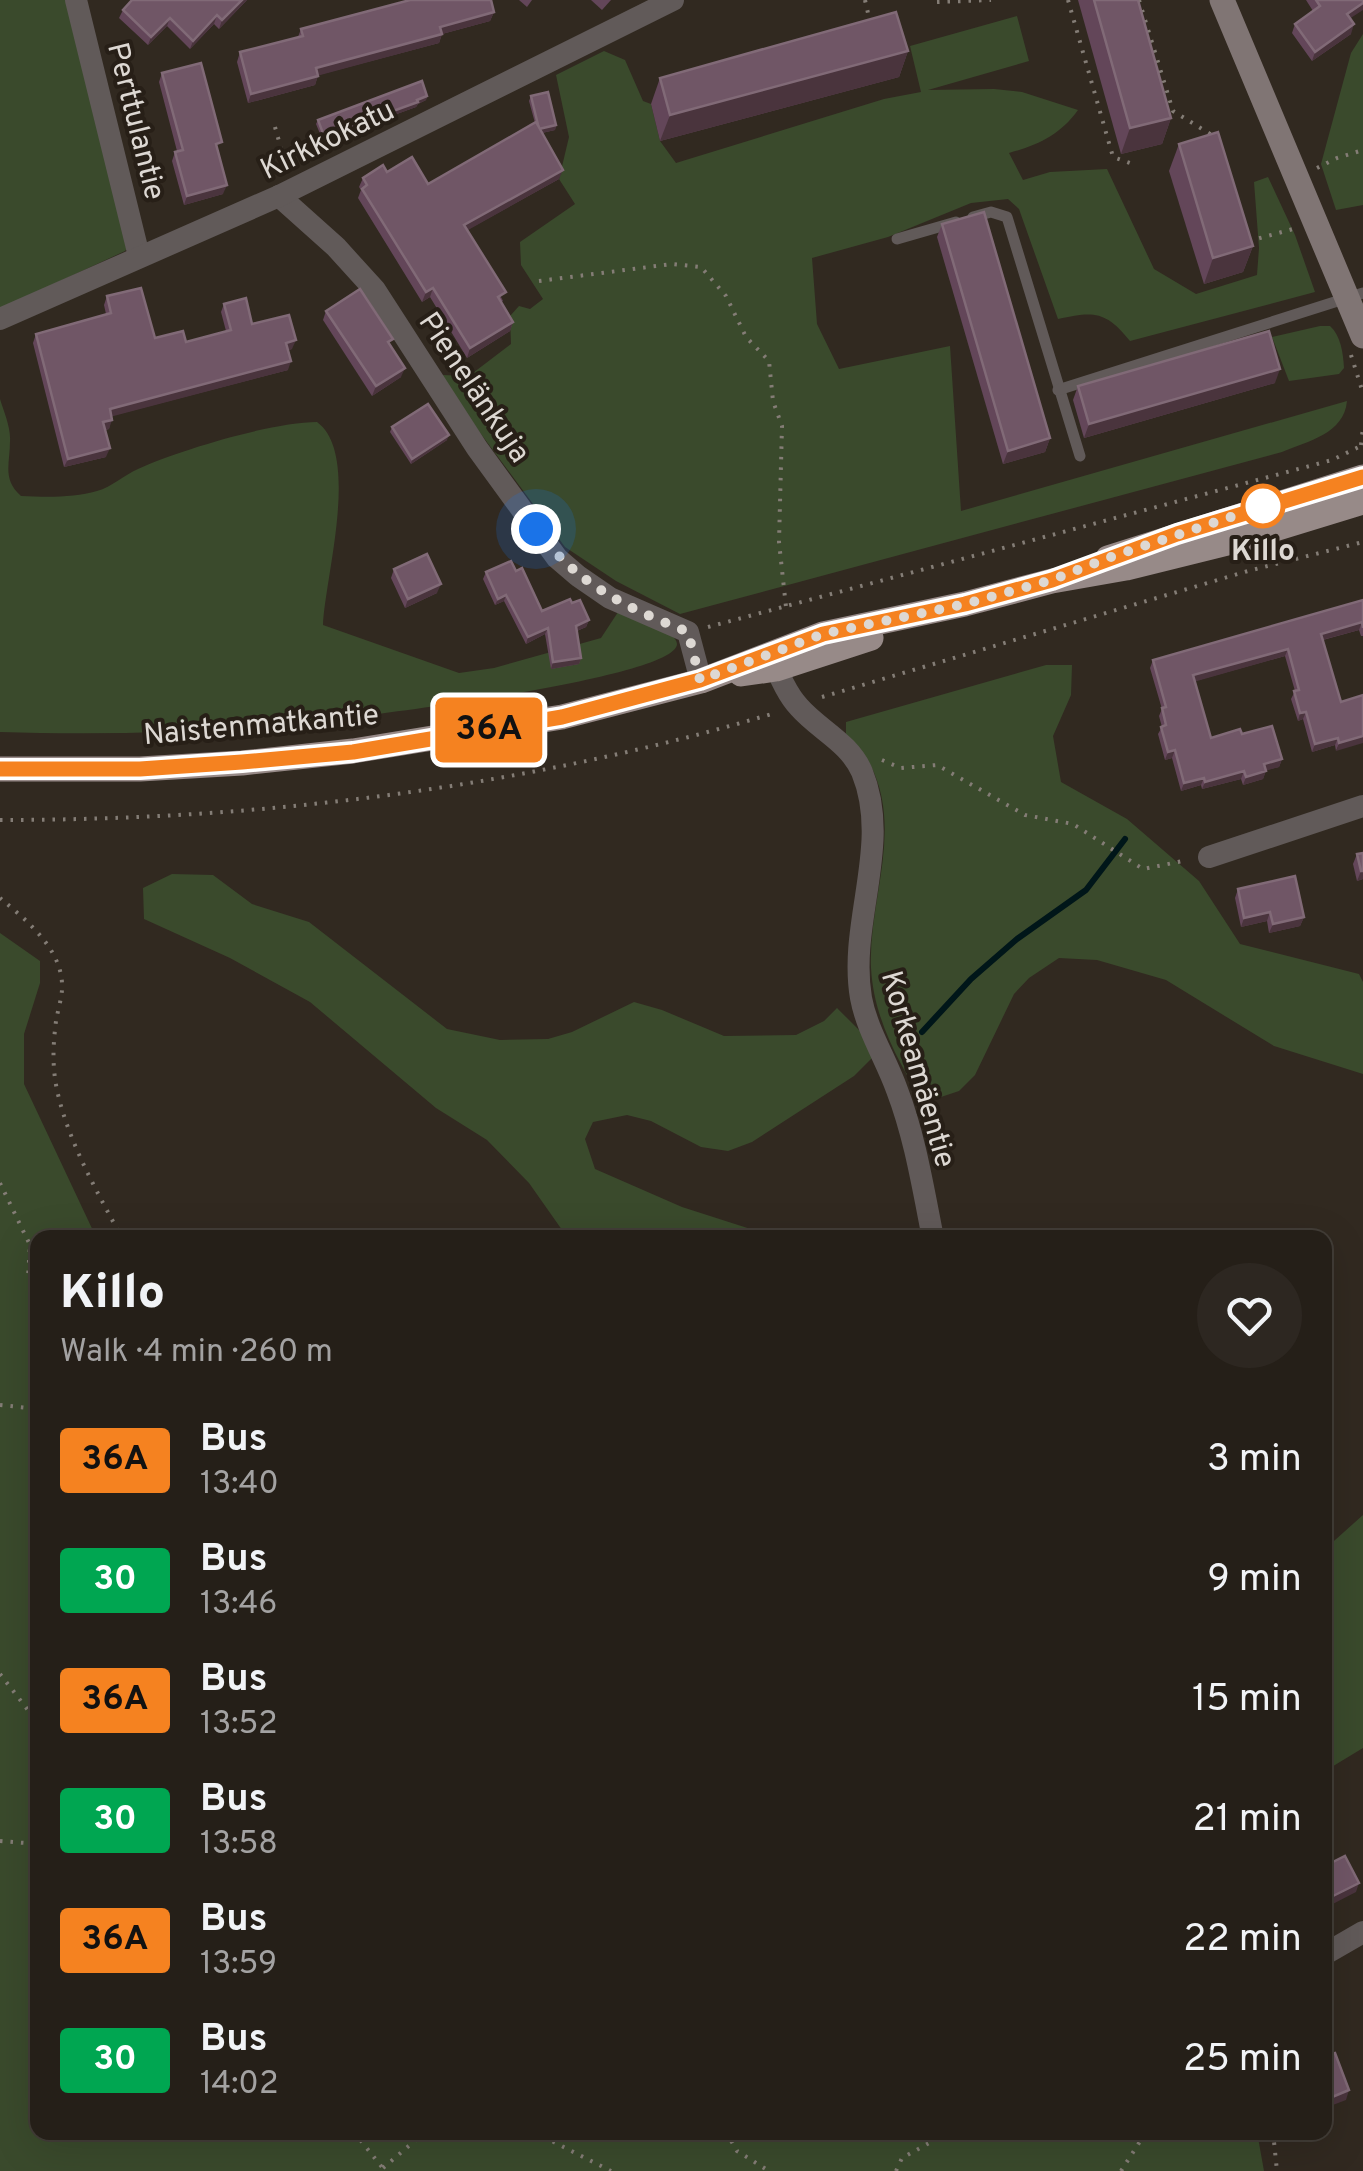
<!DOCTYPE html>
<meta charset="utf-8">
<style>
:root{--surface:#251f18;--page:#2d2721;--text:#f1f3f6;--muted:#a3a2a2;--line:#423d37}
body{margin:0;font-family:Overpass,sans-serif;background:var(--page);color:var(--text);height:100vh;display:flex;flex-direction:column;font-size:38px;white-space:nowrap}
*{box-sizing:border-box;margin:0}
p{font-size:32px;color:var(--muted)}
.icon{flex:none;width:55px;height:55px;fill:none;stroke:currentColor;stroke-width:2;stroke-linecap:round;stroke-linejoin:round}
.map{position:relative;flex:1;overflow:hidden}
.side{position:absolute;left:30px;top:1230px;width:1302px;height:910px;display:flex;flex-direction:column;background:var(--surface);border-radius:20px;box-shadow:0 10px 40px #0002,0 0 0 2px var(--line)}
.side>*{flex:none}
.badge{padding:0 20px;border-radius:8px;font-size:35px;line-height:65px}
.you{position:absolute;width:50px;height:50px;margin:-25px;border:8px solid #fff;border-radius:50%;background:#1a73e8;box-shadow:0 0 0 15px #1a73e833}
.map>.badge{position:absolute;translate:-50% -50%;box-shadow:0 0 0 5px #fff}
.round{display:grid;place-items:center;flex:none;width:105px;height:105px;border-radius:52px;background:var(--page)}
.overview{display:flex;align-items:center;justify-content:space-between;height:170px;padding:0 30px}
h1{font-size:48px;font-weight:800;line-height:75px}
ul{padding:0;list-style:none}
li{display:flex;align-items:center;gap:30px;height:120px;padding:0 30px}
li div{flex:1}
li b{display:block;font-size:38px}
li em{font-style:normal}
li .badge{min-width:110px;font-weight:700;text-align:center}
.map>svg:first-child{display:block}
.green{fill:#3a4a2c}
.lines{fill:none;stroke-linecap:round;stroke-linejoin:round}
.stream{stroke:#001619;stroke-width:6}
.path{stroke:#847d76;stroke-width:4;stroke-dasharray:2.5 8;stroke-linecap:butt}
.lane{stroke:#615a59;stroke-width:11}
.street{stroke:#615a59;stroke-width:22}
.secondary{stroke:#807574;stroke-width:25}
.primary{stroke:#978a88;stroke-width:25}
.wall{fill:#634659}
.shaded-wall{fill:#4a343d}
.building{fill:#705666;stroke:#816a77;stroke-width:2.5}
.line-casing{stroke:#fff;stroke-width:22}
.line{stroke:#f58220;stroke-width:15}
.walk{stroke:#ddd8d3;stroke-width:10;stroke-dasharray:0 18}
.stop-dot{fill:#fff;stroke:#f58220;stroke-width:5}
.labels{text-anchor:middle;stroke-width:8;stroke-linejoin:round;paint-order:stroke}
.street-label{font-size:30px;fill:#ddd8d3;stroke:#271f17}
.stop-label{font-size:30px;font-weight:bold;fill:#ddd8d3;stroke:#271f17}
</style>
<div class="map">
<svg width="1363" height="2171" viewBox="0 0 1363 2171">
<rect width="100%" height="100%" fill="#312920"/>
<g class="green">
<polygon points="0,0 66,0 130,245 125,251 0,309"/>
<path d="M1017,16L1029,61L928,90L994,89L1022,92L1078,110C1060,135 1038,145 1009,153L1023,180L1050,172L1107,169L1154,269L1196,294L1257,275L1259,248L1254,182L1268,177L1295,235L1315,292L1130,341C1106,311 1094,311 1058,319L1019,209L1008,199L971,203L888,237L812,258L817,324L839,369L950,346L961,511L1347,401C1344,434 1308,441 1282,452L680,614L616,581L565,547L478,430L442,375L469,376L511,344L510,316L519,306L530,309L543,299L521,265L520,242L575,204L559,179L569,137L556,75L604,51L625,60L643,101L651,104L660,141L676,163L884,99L921,92L910,46Z"/>
<polygon points="1363,34 1363,205 1336,210 1321,164 1351,53"/>
<path d="M1320,326H1330C1341,336 1343,353 1344,368L1339,374L1289,381L1272,337Z"/>
<path d="M0,399C4,412 11,428 10,441C10,464 2,479 21,496C45,497 74,498 97,491C112,487 124,475 138,469C179,450 273,422 317,422C361,454 325,577 323,625L459,673L494,668L601,638L622,606C634,612 677,631 677,644C676,681 319,722 273,726C183,733 90,735 0,732Z"/>
<path d="M1046,665H1072L1071,695L1053,736L1061,782L1127,819L1199,881L1240,944L1359,974L1363,982V1074L1274,1046L1166,980L1097,960L1059,958L1029,978L1014,994L975,1075L959,1091L932,1100L927,1110C901,1065 874,1022 871,968C868,900 904,830 870,764C864,753 853,743 846,734V722Z"/>
<polygon points="172,874 213,875 252,904 309,922 447,1029 500,1040 548,1039 572,1032 634,1002 662,1010 724,1036 796,1035 824,1021 837,1008 871,1042 874,1056 854,1076 752,1142 728,1151 701,1147 651,1121 627,1115 593,1122 585,1139 595,1169 682,1207 763,1233 766,1237 567,1237 529,1183 487,1140 436,1108 310,1002 230,958 144,919 143,888"/>
<polygon points="0,933 40,961 40,983 24,1034 24,1084 96,1237 38,1238 38,2132 1257,2132 1264,2171 0,2171"/>
<polygon points="1363,1515 1363,1748 1325,1771 1325,1549"/>
</g>
<g class="lines">
<polyline class="stream" points="922,1032 971,979 1017,939 1086,890 1125,839"/>
<g class="path">
<polyline points="865,0 870,22"/>
<polyline points="1068,0 1113,157 1130,163"/>
<polyline points="1139,0 1173,111 1215,137"/>
<polyline points="937,2 991,0"/>
<polyline points="275,127 286,166"/>
<polyline points="1317,168 1337,158 1363,150"/>
<polyline points="1249,241 1293,229"/>
<polyline points="539,281 672,264 701,267 726,296 746,337 769,361 773,401 782,426 779,542 786,607"/>
<polyline points="1351,355 1363,393"/>
<polyline points="1361,445 1363,427"/>
<polyline points="708,627 1332,460 1363,445"/>
<polyline points="822,697 1248,571 1363,542"/>
<polyline points="882,760 901,768 937,765 1025,815 1073,824 1143,869 1188,860"/>
<path d="M0,820C263,820 523,788 775,713"/>
<path d="M0,898C25,919 60,947 62,983C63,995 58,1009 56,1021C53,1045 52,1066 57,1090C68,1141 97,1192 122,1238"/>
<polyline points="0,1183 30,1245 28,1277 38,1296"/>
<polyline points="0,1405 38,1409"/>
<polyline points="0,1674 38,1723"/>
<polyline points="0,1841 38,1844"/>
<polyline points="354,2132 385,2171"/>
<polyline points="534,2132 611,2171"/>
<polyline points="726,2132 737,2151 769,2171"/>
<polyline points="1273,2132 1277,2171"/>
<polyline points="383,2168 425,2132"/>
<polyline points="896,2171 902,2158 949,2132"/>
<polyline points="1121,2171 1146,2132"/>
</g>
<g class="lane">
<polyline points="973,217 991,212 1007,217 1080,456"/>
<polyline points="897,239 956,222"/>
<polyline points="1058,390 1363,293"/>
</g>
<g class="street">
<polyline points="76,0 139,256"/>
<polyline points="279,196 336,247 375,290 477,448 557,558 578,576 610,598 688,632 701,681"/>
<polyline points="0,319 279,196 673,0"/>
<path d="M771,653C777,671 786,693 799,707C819,730 849,742 862,772C892,845 848,922 861,998C867,1030 886,1059 897,1090C915,1137 923,1188 933,1238"/>
<polyline points="1209,857 1363,806"/>
<polyline points="1325,1954 1363,1932"/>
</g>
<polyline class="secondary" points="1222,0 1363,336"/>
<g class="primary">
<polyline points="1108,558 1363,477"/>
<polyline points="741,674 776,669 871,638"/>
<polyline points="0,769 140,769 242,763 353,751 562,717 701,681 823,634 965,604 1052,581 1126,568 1239,540 1363,502"/>
</g>
</g>
<g class="wall">
<polygon points="247,0 219,29 214,24 190,49 167,26 148,45 119,18 123,10"/>
<polygon points="519,0 532,0 527,7"/>
<polygon points="591,0 611,0 602,10"/>
<polygon points="1078,0 1138,0 1171,118 1162,144 1121,154"/>
<polygon points="1306,0 1363,0 1350,19 1351,34 1312,61 1292,33 1295,24 1313,11"/>
<polygon points="494,12 490,21 442,34 439,43 318,75 315,85 248,103 237,62 240,52 298,37 301,29"/>
<polygon points="908,51 899,77 660,141 651,104 660,78"/>
<polygon points="162,73 219,152 223,194 184,205 172,161 175,152 177,151 159,82"/>
<polygon points="427,96 426,100 418,104 416,107 323,141 316,124 318,120"/>
<polygon points="531,96 556,125 555,130 542,133 559,179 467,230 503,301 501,302 513,322 510,331 467,358 430,297 422,302 358,198 361,190 359,187 363,178 387,172 428,184 535,123 529,101"/>
<polygon points="1179,144 1253,246 1243,272 1204,284 1169,171"/>
<polygon points="942,224 1050,438 1045,452 1003,464 937,237"/>
<polygon points="107,296 155,338 186,342 226,331 221,312 224,304 252,324 292,349 288,350 288,370 111,416 109,429 105,430 106,457 64,467 33,343 36,334 106,314 104,305"/>
<polygon points="326,311 391,346 401,377 372,396 323,320"/>
<polygon points="1275,383 1084,438 1073,400 1078,386"/>
<polygon points="392,427 447,440 411,464 390,432"/>
<polygon points="394,569 437,593 405,608 391,578"/>
<polygon points="516,571 542,611 572,603 589,620 586,627 577,631 581,658 579,664 551,669 545,634 526,644 504,601 495,605 483,579 486,572"/>
<polygon points="1363,600 1363,636 1361,636 1359,630 1323,640 1341,702 1363,695 1336,751 1335,745 1312,752 1303,719 1298,721 1291,699 1295,691 1285,656 1195,681 1211,738 1242,734 1282,759 1279,767 1266,770 1263,779 1243,785 1241,779 1202,789 1201,785 1181,791 1172,758 1165,760 1158,734 1162,727 1159,716 1162,709 1150,668 1153,660"/>
<polygon points="1357,854 1363,879 1357,881 1353,864"/>
<polygon points="1238,889 1304,917 1300,926 1269,933 1267,921 1241,927 1235,898"/>
</g>
<g class="shaded-wall">
<polygon points="242,0 247,0 219,29 222,20"/>
<polygon points="1363,3 1363,10 1343,23 1347,14"/>
<polygon points="494,12 490,21 442,34 439,43 313,77 316,68 440,27"/>
<polygon points="217,15 214,24 190,49 193,41"/>
<polygon points="170,18 167,26 148,45 151,37"/>
<polygon points="1354,24 1351,34 1312,61 1315,52"/>
<polygon points="908,51 899,77 660,141 670,115"/>
<polygon points="318,76 315,85 248,103 251,94"/>
<polygon points="427,96 426,100 418,104 416,107 323,141 324,136"/>
<polygon points="1171,118 1162,144 1121,154 1130,128"/>
<polygon points="556,125 555,130 537,134 539,129"/>
<polygon points="563,170 559,179 461,234 464,225"/>
<polygon points="227,185 223,194 184,205 187,196"/>
<polygon points="1253,246 1243,272 1204,284 1213,258"/>
<polygon points="433,288 430,297 422,302 426,292"/>
<polygon points="513,322 510,331 467,358 470,348"/>
<polygon points="296,340 292,349 283,352 286,343"/>
<polygon points="291,361 288,370 106,418 110,409"/>
<polygon points="405,368 401,377 372,396 376,386"/>
<polygon points="1280,369 1275,383 1084,438 1089,424"/>
<polygon points="112,420 109,429 100,431 103,422"/>
<polygon points="449,435 447,440 411,464 412,459"/>
<polygon points="1050,438 1045,452 1003,464 1008,451"/>
<polygon points="110,448 106,457 64,467 68,459"/>
<polygon points="441,584 437,593 405,608 408,599"/>
<polygon points="506,595 504,601 495,605 498,599"/>
<polygon points="589,620 586,627 574,632 576,626"/>
<polygon points="1362,622 1359,630 1318,641 1321,634"/>
<polygon points="548,628 545,634 526,644 528,637"/>
<polygon points="1288,649 1285,656 1190,683 1193,675"/>
<polygon points="581,658 579,664 551,669 553,662"/>
<polygon points="1306,712 1303,719 1298,721 1300,713"/>
<polygon points="1363,736 1363,743 1336,751 1339,743"/>
<polygon points="1338,738 1335,745 1312,752 1315,744"/>
<polygon points="1175,750 1172,758 1165,760 1168,752"/>
<polygon points="1282,759 1279,767 1261,772 1264,764"/>
<polygon points="1244,771 1241,779 1202,789 1205,782"/>
<polygon points="1266,771 1263,779 1243,785 1246,777"/>
<polygon points="1204,778 1201,785 1181,791 1184,783"/>
<polygon points="1361,871 1363,871 1363,879 1357,881"/>
<polygon points="1270,912 1267,921 1241,927 1244,918"/>
<polygon points="1304,917 1300,926 1269,933 1273,924"/>
<polygon points="1359,1883 1356,1892 1325,1908 1329,1898"/>
<polygon points="1349,2090 1346,2100 1325,2108 1325,2100"/>
</g>
<g class="building">
<polygon points="132,0 242,0 222,20 217,15 193,41 170,18 151,37 123,10"/>
<polygon points="410,0 491,0 494,12 440,27 442,34 316,68 318,76 251,94 240,52 303,36 301,29"/>
<polygon points="1094,0 1138,0 1171,118 1130,128"/>
<polygon points="1316,0 1363,0 1363,3 1347,14 1354,24 1315,52 1295,24 1320,6"/>
<polygon points="896,12 908,51 670,115 660,78"/>
<polygon points="201,63 222,142 216,144 227,185 187,196 175,152 183,150 162,73"/>
<polygon points="422,81 427,96 417,100 418,102 324,136 318,120"/>
<polygon points="548,92 556,125 539,129 531,96"/>
<polygon points="536,122 563,170 464,225 506,292 498,297 513,322 470,348 433,288 426,292 362,189 367,185 363,178 383,165 387,172 412,157 428,184"/>
<polygon points="1218,132 1253,246 1213,258 1179,144"/>
<polygon points="984,212 1050,438 1008,451 942,224"/>
<polygon points="141,288 155,338 183,331 186,342 231,330 224,304 246,298 252,324 289,315 296,340 286,343 291,361 110,409 112,420 103,422 110,448 68,459 36,334 111,313 107,296"/>
<polygon points="360,289 393,339 388,342 405,368 376,386 326,311"/>
<polygon points="1269,331 1280,369 1089,424 1078,386"/>
<polygon points="428,404 449,435 412,459 392,427"/>
<polygon points="427,554 441,584 408,599 394,569"/>
<polygon points="511,561 516,571 522,568 542,611 570,599 572,603 580,600 589,620 576,626 581,658 553,662 548,628 528,637 506,595 498,599 486,572"/>
<polygon points="1363,600 1363,628 1362,622 1321,634 1341,702 1363,695 1363,736 1339,743 1338,738 1315,744 1306,712 1300,713 1294,691 1299,690 1288,649 1193,675 1211,738 1240,729 1242,734 1272,726 1282,759 1264,764 1266,771 1246,777 1244,771 1205,782 1204,778 1184,783 1175,750 1168,752 1161,727 1166,725 1162,708 1166,707 1153,660"/>
<polygon points="1363,853 1363,871 1361,871 1357,854"/>
<polygon points="1295,876 1304,917 1273,924 1270,912 1244,918 1238,889"/>
<polygon points="1345,1856 1359,1883 1329,1898 1325,1892 1325,1866"/>
<polygon points="1335,2053 1349,2090 1325,2100 1325,2056"/>
</g>
<g class="lines">
<g class="line-casing">
<polyline id="line" points="0,769 140,769 242,762 353,752 562,717 700,680 823,634 965,604 1052,580 1177,534 1363,477"/>
</g>
<use href="#line" class="line"/>
<path class="walk" d="M536,529C578,585 625,607 688,632L700,680L823,634L965,604L1052,580L1108,558L1273,503L1263,506"/>
</g>
<circle class="stop-dot" cx="1263" cy="506" r="20"/>
<g class="labels">
<g class="street-label">
<text transform="translate(137 121) rotate(76)" y="10">Perttulantie</text>
<text transform="translate(327 139) rotate(-26)" y="10">Kirkkokatu</text>
<text transform="translate(475 387) rotate(56)" y="10">Pienelänkuja</text>
<text transform="translate(261 724) rotate(-5)" y="10">Naistenmatkantie</text>
<text transform="translate(919 1069) rotate(74)" y="10">Korkeamäentie</text>
</g>
<g class="stop-label">
<text x="1263" y="560">Killo</text>
</g>
</g>
</svg>
<div class="you" style="left:536px;top:529px"></div>
<b class="badge" style="left:489px;top:730px;background:#f58220;color:#111">36A</b>
<section class="side">
<div class="overview"><div><h1>Killo</h1><p>Walk · 4 min · 260 m</p></div><a class="round"><svg class="icon" aria-label="heart" viewBox="0 0 24 24"><path d="M12 20l-8-8c-3-5 5-10 8-4 3-6 11-1 8 4z"/></svg></a></div>
<ul>
<li><span class="badge" style="background:#f58220;color:#111">36A</span><div><b>Bus</b><p>13:40</p></div><em>3 min</em></li>
<li><span class="badge" style="background:#00a651;color:#fff">30</span><div><b>Bus</b><p>13:46</p></div><em>9 min</em></li>
<li><span class="badge" style="background:#f58220;color:#111">36A</span><div><b>Bus</b><p>13:52</p></div><em>15 min</em></li>
<li><span class="badge" style="background:#00a651;color:#fff">30</span><div><b>Bus</b><p>13:58</p></div><em>21 min</em></li>
<li><span class="badge" style="background:#f58220;color:#111">36A</span><div><b>Bus</b><p>13:59</p></div><em>22 min</em></li>
<li><span class="badge" style="background:#00a651;color:#fff">30</span><div><b>Bus</b><p>14:02</p></div><em>25 min</em></li>
</ul>
</section>
</div>
